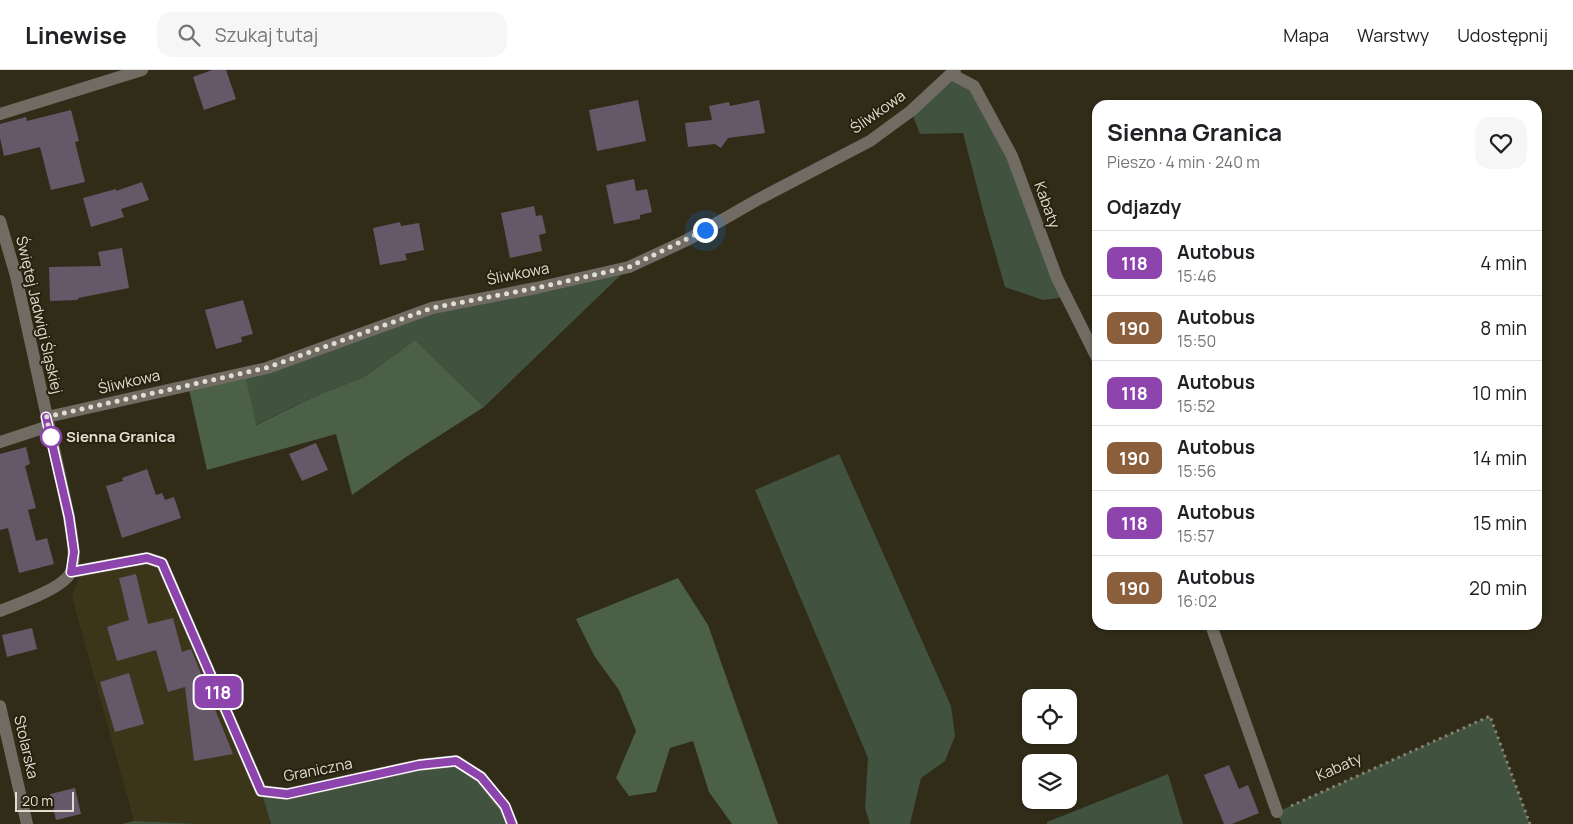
<!DOCTYPE html>
<html lang="pl">
<meta charset="utf-8">
<style>
:root{--surface:#fff;--page:#f6f6f6;--text:#202124;--muted:#757577;--line:#e0e0e0}
body{margin:0;font-family:Manrope,sans-serif;background:var(--page);color:var(--text);height:100vh;display:flex;flex-direction:column;font-size:19px;white-space:nowrap}
*{box-sizing:border-box;margin:0}
p{font-size:16px;color:var(--muted)}
.icon{flex:none;width:28px;height:28px;fill:none;stroke:currentColor;stroke-width:2;stroke-linecap:round;stroke-linejoin:round}
.map{position:relative;flex:1;overflow:hidden}
.side{position:absolute;left:1092px;top:30px;width:450px;height:530px;display:flex;flex-direction:column;background:var(--surface);border-radius:15px;box-shadow:0 1px 4px #0004}
.side>*{flex:none}
.badge{padding:0 10px;border-radius:8px;font-size:18px;line-height:32px}
.tools{position:absolute;left:1022px;top:619px;display:grid;gap:10px}
.tools a{display:grid;place-items:center;width:55px;height:55px;border-radius:10px;background:var(--surface);box-shadow:0 1px 4px #0004;font-size:25px}
.scale{position:absolute;left:15px;bottom:12px;width:59px;box-sizing:border-box;padding-left:5px;border:2px solid #e0ddd1;border-top:0;font-size:14px;line-height:18px;white-space:nowrap;color:#e0ddd1;-webkit-text-stroke:4px #26220f;paint-order:stroke}
.you{position:absolute;width:25px;height:25px;margin:-12px;border:4px solid #fff;border-radius:50%;background:#1a73e8;box-shadow:0 0 0 8px #1a73e833}
.map>.badge{position:absolute;translate:-50% -50%;box-shadow:0 0 0 2px #fff}
h2{padding:0 15px;font-size:19px;line-height:45px}
.round{display:grid;place-items:center;flex:none;width:52px;height:52px;border-radius:15px;background:var(--page)}
.headline{display:flex;align-items:center;justify-content:space-between;height:85px;padding:0 15px}
h1{font-size:24px;font-weight:700;line-height:38px}
ul{padding:0;list-style:none}
li{display:flex;align-items:center;gap:15px;height:65px;padding:0 15px;border-top:1px solid var(--line)}
li div{flex:1}
li b{display:block;font-size:19px}
li em{font-style:normal}
li .badge{min-width:55px;font-weight:700;text-align:center}
header{display:flex;align-items:center;gap:30px;box-sizing:border-box;height:70px;padding:0 25px;background:var(--surface);border-bottom:1px solid var(--line)}
header strong{font-size:24px}
nav{display:flex;gap:28px;margin-inline-start:auto;font-size:18px}
.search{width:350px;height:45px;background:var(--page);display:flex;align-items:center;gap:12px;box-sizing:border-box;padding:0 18px;border-radius:15px;color:var(--muted);font-size:19px}
.map>svg:first-child{display:block}
.built{fill:#3b351a}
.green{fill:#41523e}
.forest{fill:#4b6047}
.building{fill:#675869}
.lines{fill:none;stroke-linecap:round;stroke-linejoin:round}
.path{stroke:#878373;stroke-width:3;stroke-dasharray:2.5 4;stroke-linecap:butt}
.minor{stroke:#706c63;stroke-width:12}
.line-casing{stroke:#fff;stroke-width:11}
.line{stroke:#8e44ad;stroke-width:8}
.walk{stroke:#e0ddd1;stroke-width:5;stroke-dasharray:0 9}
.stop-dot{fill:#fff;stroke:#8e44ad;stroke-width:2.5}
.labels{text-anchor:middle;stroke-width:4;stroke-linejoin:round;paint-order:stroke}
.street-label{font-size:15px;fill:#e0ddd1;stroke:#26220f}
.stop-label{font-size:15px;font-weight:bold;fill:#e0ddd1;stroke:#26220f;text-anchor:start}
</style>
<header>
<strong>Linewise</strong>
<div class="search"><svg class="icon" aria-label="search" viewBox="0 0 24 24"><circle cx="10" cy="10" r="6"/><path d="M15 15l6 6"/></svg>Szukaj tutaj</div>
<nav><a>Mapa</a><a>Warstwy</a><a>Udostępnij</a></nav>
</header>
<div class="map">
<svg width="1573" height="754" viewBox="0 0 1573 754">
<rect width="100%" height="100%" fill="#302c18"/>
<polygon class="built" points="162,493 261,721 271,754 200,754 134,751 72,527 82,500"/>
<g class="green">
<polygon points="951,4 974,16 1012,86 1066,227 1043,230 1005,217 984,144 963,63 920,64 911,41"/>
<polygon points="629,197 484,337 415,270 364,307 316,326 255,355 245,303 432,238"/>
<polygon points="839,384 951,636 955,666 945,691 921,708 910,754 870,754 865,738 868,688 755,420"/>
<polygon points="1490,646 1530,754 1282,754 1277,742"/>
<polygon points="456,691 481,707 512,754 271,754 261,721 287,724"/>
<polygon points="1168,704 1183,754 1047,754 1047,752"/>
<polygon points="134,751 200,754 122,754"/>
</g>
<g class="forest">
<polygon points="415,270 484,337 406,387 352,425 336,364 207,400 188,315 245,303 256,355 316,326 364,307"/>
<polygon points="678,508 708,555 778,754 732,754 709,722 693,671 670,678 656,722 629,726 616,708 636,661 619,620 595,587 576,549"/>
</g>
<g class="building">
<polygon points="212,0 226,0 236,29 204,40 193,7"/>
<polygon points="638,30 646,71 597,81 589,40"/>
<polygon points="759,30 765,63 728,68 721,78 715,74 688,77 685,53 712,50 709,36 729,32 730,36"/>
<polygon points="71,40 79,71 75,72 85,112 51,120 40,77 4,86 0,68 0,54 26,47 27,51"/>
<polygon points="634,109 636,121 647,119 652,142 640,145 640,149 614,154 606,115"/>
<polygon points="142,112 149,130 121,139 124,147 91,157 83,128 116,119 116,121"/>
<polygon points="534,136 536,146 542,145 546,163 539,165 542,181 510,188 501,143"/>
<polygon points="400,152 401,156 419,153 424,180 405,184 407,190 380,195 373,158"/>
<polygon points="122,178 129,218 78,228 78,230 50,231 49,197 101,196 98,182"/>
<polygon points="243,230 253,264 241,267 242,272 216,279 205,240"/>
<polygon points="316,373 328,400 302,411 289,384"/>
<polygon points="26,377 30,394 25,396 36,438 28,440 36,471 47,468 54,494 19,503 8,458 0,460 0,384"/>
<polygon points="147,399 156,425 162,423 165,430 174,427 181,448 122,468 106,416 123,411 122,408"/>
<polygon points="136,504 148,554 173,548 182,582 191,579 200,601 211,637 214,637 233,684 194,691 185,617 168,622 156,580 117,591 107,557 129,550 119,508"/>
<polygon points="32,558 37,579 7,587 2,565"/>
<polygon points="129,603 144,654 115,662 100,612"/>
<polygon points="1229,695 1239,719 1248,715 1259,743 1232,754 1224,754 1204,705"/>
<polygon points="75,718 81,744 56,750 50,724"/>
</g>
<g class="lines">
<polyline class="path" points="1291,736 1490,646 1530,754"/>
<g class="minor">
<polyline points="951,4 974,16 1012,86 1057,208 1098,290"/>
<polyline points="0,44 142,0"/>
<path d="M0,151L16,206L69,447C71,463 77,487 71,502C63,519 17,534 0,541"/>
<polyline points="47,347 267,298 432,238 536,218 629,197 687,170 757,130 870,71 911,41 955,0"/>
<polyline points="0,372 49,356"/>
<polyline points="71,502 147,488 162,493 261,721 287,724 419,695 456,691 481,707 505,737 512,754"/>
<polyline points="1211,555 1277,742"/>
<polyline points="0,636 27,754"/>
</g>
</g>
<g class="lines">
<g class="line-casing">
<polyline id="line" points="46,347 69,447 74,482 71,502 147,488 162,493 261,721 287,724 419,695 456,691 481,707 505,736 512,754"/>
</g>
<use href="#line" class="line"/>
<polyline class="walk" points="51,367 53,374 46,347 266,298 432,238 536,218 629,197 705,160"/>
</g>
<circle class="stop-dot" cx="51" cy="367" r="10"/>
<g class="labels">
<g class="street-label">
<text transform="translate(878 42) rotate(-35)" y="5">Śliwkowa</text>
<text transform="translate(1047 135) rotate(70)" y="5">Kabaty</text>
<text transform="translate(518 204) rotate(-11)" y="5">Śliwkowa</text>
<text transform="translate(39 245) rotate(77)" y="5">Świętej Jadwigi Śląskiej</text>
<text transform="translate(129 312) rotate(-13)" y="5">Śliwkowa</text>
<text transform="translate(26 677) rotate(77)" y="5">Stolarska</text>
<text transform="translate(1339 697) rotate(-24)" y="5">Kabaty</text>
<text transform="translate(318 700) rotate(-11)" y="5">Graniczna</text>
</g>
<g class="stop-label">
<text x="66" y="372">Sienna Granica</text>
</g>
</g>
</svg>
<div class="tools">
<a><svg class="icon" aria-label="locate" viewBox="0 0 24 24"><circle cx="12" cy="12" r="6"/><path d="M12 2v4M12 18v4M2 12h4M18 12h4"/></svg></a>
<a><svg class="icon" aria-label="layers" viewBox="0 0 24 24"><path d="M12 4l9 5-9 5-9-5zM3 14l9 5 9-5"/></svg></a>
</div>
<div class="scale">20 m</div>
<div class="you" style="left:705px;top:160px"></div>
<b class="badge" style="left:218px;top:622px;background:#8e44ad;color:#fff">118</b>
<section class="side">
<div class="headline"><div><h1>Sienna Granica</h1><p>Pieszo · 4 min · 240 m</p></div><a class="round"><svg class="icon" aria-label="heart" viewBox="0 0 24 24"><path d="M12 20l-8-8c-3-5 5-10 8-4 3-6 11-1 8 4z"/></svg></a></div>
<h2>Odjazdy</h2>
<ul>
<li><span class="badge" style="background:#8e44ad;color:#fff">118</span><div><b>Autobus</b><p>15:46</p></div><em>4 min</em></li>
<li><span class="badge" style="background:#8b5e3c;color:#fff">190</span><div><b>Autobus</b><p>15:50</p></div><em>8 min</em></li>
<li><span class="badge" style="background:#8e44ad;color:#fff">118</span><div><b>Autobus</b><p>15:52</p></div><em>10 min</em></li>
<li><span class="badge" style="background:#8b5e3c;color:#fff">190</span><div><b>Autobus</b><p>15:56</p></div><em>14 min</em></li>
<li><span class="badge" style="background:#8e44ad;color:#fff">118</span><div><b>Autobus</b><p>15:57</p></div><em>15 min</em></li>
<li><span class="badge" style="background:#8b5e3c;color:#fff">190</span><div><b>Autobus</b><p>16:02</p></div><em>20 min</em></li>
</ul>
</section>
</div>
